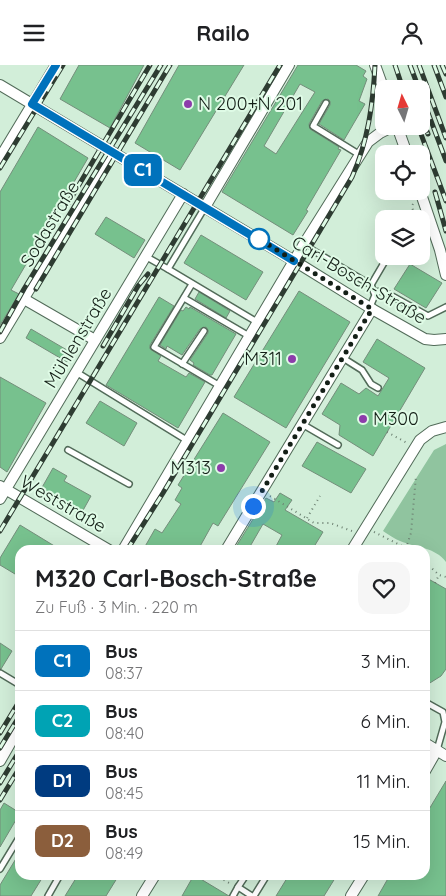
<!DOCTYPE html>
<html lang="de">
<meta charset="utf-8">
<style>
:root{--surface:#fff;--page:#f6f6f6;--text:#202124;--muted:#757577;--line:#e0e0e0}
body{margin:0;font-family:Quicksand,sans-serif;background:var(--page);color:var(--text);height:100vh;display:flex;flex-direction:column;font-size:19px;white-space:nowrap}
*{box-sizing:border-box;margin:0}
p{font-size:16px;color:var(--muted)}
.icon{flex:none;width:28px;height:28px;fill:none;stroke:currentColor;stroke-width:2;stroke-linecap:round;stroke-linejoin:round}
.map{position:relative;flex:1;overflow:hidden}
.side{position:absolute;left:15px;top:480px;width:415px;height:335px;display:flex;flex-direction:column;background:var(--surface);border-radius:15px;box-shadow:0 5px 20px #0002}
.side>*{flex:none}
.badge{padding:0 10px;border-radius:8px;font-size:18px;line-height:32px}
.needle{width:32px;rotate:355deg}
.buttons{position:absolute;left:375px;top:15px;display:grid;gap:10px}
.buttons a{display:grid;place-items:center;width:55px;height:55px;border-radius:10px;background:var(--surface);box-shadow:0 5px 20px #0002;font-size:25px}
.you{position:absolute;width:25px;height:25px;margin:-12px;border:4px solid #fff;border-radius:50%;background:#1a73e8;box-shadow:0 0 0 8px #1a73e833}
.map>.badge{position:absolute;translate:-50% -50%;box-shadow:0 0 0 2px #fff}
.round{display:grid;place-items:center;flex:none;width:52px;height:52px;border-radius:15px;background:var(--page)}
.overview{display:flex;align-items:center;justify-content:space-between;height:85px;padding:0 20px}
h1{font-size:24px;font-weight:800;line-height:38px}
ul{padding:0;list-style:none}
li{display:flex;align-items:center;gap:15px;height:60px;padding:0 20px;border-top:1px solid var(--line)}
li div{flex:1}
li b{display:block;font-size:19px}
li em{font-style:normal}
li .badge{min-width:55px;font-weight:700;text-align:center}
header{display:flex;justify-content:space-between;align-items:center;height:65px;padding:0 20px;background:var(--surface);font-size:22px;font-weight:800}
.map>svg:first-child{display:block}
.green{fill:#90c49f}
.building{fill:#77c18e;stroke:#748e7b;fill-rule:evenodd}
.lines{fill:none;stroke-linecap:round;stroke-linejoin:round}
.service-casing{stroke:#526b59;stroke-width:8}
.minor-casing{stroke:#526b59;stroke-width:12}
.path{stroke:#6d8072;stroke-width:2;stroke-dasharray:1 4;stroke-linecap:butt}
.service{stroke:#fff;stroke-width:5}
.minor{stroke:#fff;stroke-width:10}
.rail-casing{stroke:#2e3c32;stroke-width:5}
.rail{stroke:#dffbe6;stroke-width:3;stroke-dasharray:9;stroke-linecap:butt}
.line-casing{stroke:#fff;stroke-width:11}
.line{stroke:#0072bc;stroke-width:8}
.walk{stroke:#141f17;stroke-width:5;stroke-dasharray:0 9}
.poi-dot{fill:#8d3cab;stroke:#dffbe6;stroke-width:2}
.stop-dot{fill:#fff;stroke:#0072bc;stroke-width:2.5}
.labels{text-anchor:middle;stroke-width:4;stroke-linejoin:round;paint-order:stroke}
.poi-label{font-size:18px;fill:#141f17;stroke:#dffbe6;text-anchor:start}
.street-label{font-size:18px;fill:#141f17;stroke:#dffbe6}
</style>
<header><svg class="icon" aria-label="menu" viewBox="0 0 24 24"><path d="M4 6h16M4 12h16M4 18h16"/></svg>Railo<svg class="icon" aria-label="person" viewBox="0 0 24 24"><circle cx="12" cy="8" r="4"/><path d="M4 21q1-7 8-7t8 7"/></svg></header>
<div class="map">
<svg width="446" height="831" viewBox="0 0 446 831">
<rect width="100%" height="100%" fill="#d2eed9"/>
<path class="green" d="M446,379V497C435,482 417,483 400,476C395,474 389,470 383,466L434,385Z"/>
<g class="building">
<polygon points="79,0 144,0 110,63 60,34"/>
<polygon points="179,0 244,0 180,105 135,78"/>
<path d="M298,0H356L366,6L363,11L367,14L359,36L365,39L344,75L319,59L330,40V36L328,34L322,36L309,59L310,64L339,82L338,84L341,85L306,145L308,146L293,170L222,127ZM300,19L315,27L276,89L264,81Z"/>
<polygon points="38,62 88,93 11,225 19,229 0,260 0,127"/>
<polygon points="106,152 145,175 134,193 95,169"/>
<polygon points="201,170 263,207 246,235 184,198"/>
<polygon points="410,199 442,218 426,243 394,224"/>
<polygon points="299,226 350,257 286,363 234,332"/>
<polygon points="199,227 230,246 226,253 195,234"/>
<polygon points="159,232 174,241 150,280 150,284 161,291 158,296 186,312 189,308 205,317 178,363 106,320"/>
<polygon points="186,242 189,244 190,242 236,269 212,310 210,310 193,300 194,298 190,295 208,268 208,265 206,262 200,264 182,290 167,281 166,284 160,280 181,245 183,246"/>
<polygon points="31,264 72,288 67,297 26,273"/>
<polygon points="377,274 425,303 373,391 339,370 340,360 322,349 341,318 359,329 366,323 378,331 389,313 363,297"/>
<polygon points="0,312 46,338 7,407 0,402"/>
<polygon points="100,336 137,358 124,381 86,358"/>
<polygon points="223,348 270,377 218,461 213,458 198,485 143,485 155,464 162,468 181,439 175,435 182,423 178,420"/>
<polygon points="317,377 366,404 351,428 302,401"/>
<polygon points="53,403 67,411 64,416 91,431 81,449 40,426"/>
<polygon points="280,428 292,435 285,445 323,467 312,485 274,485 282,470 263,459 248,485 234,485 266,433 274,437"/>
<polygon points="20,460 61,485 20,485 20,501 15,509 0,500 0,493"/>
<polygon points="425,512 446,524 446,604 441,611 425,621"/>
<polygon points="0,578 12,586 1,604 0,604"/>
<polygon points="446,716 446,831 378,831 390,810 425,810 425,751"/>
<polygon points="4,738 20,748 0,782 0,745"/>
<polygon points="20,787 20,810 44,810 31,831 0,831 0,820"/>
<polygon points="78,810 119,810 106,831 65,831"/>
<polygon points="194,810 229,831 182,831"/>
<polygon points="289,810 337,810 324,831 276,831"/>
</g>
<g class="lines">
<g class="service-casing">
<g id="service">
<polyline points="326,38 313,61 360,90"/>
<polyline points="205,142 168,204 257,257"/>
<polyline points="304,180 371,220 375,230 370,242"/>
<polyline points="145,191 168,204"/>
<polyline points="192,219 154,282 220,321"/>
<polyline points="371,220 388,191"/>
<polyline points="374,227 383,226 428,251 446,242"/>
<polyline points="184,233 249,271"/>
<polyline points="343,293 362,305 371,319 378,323"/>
<polyline points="182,299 204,266"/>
<polyline points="76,307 188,376"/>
<polyline points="302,359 338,380"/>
<polyline points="68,385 129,419"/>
<polyline points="0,608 20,620"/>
<polyline points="425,637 443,647 445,657 437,685"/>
<polyline points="0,804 20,771"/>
<polyline points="246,810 238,822 252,831"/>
<polyline points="48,831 60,810"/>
<polyline points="233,831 238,822"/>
<polyline points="254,831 267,810"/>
</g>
</g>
<g class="minor-casing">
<g id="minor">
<polyline points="375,0 384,25"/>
<polyline points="0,20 301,200 372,244 425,274 434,275 446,274"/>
<polyline points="397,61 407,89"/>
<polyline points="0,93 56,0"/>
<polyline points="420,126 440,185 446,210"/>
<polyline points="205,142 289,0"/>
<polyline points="24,234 95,275"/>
<polyline points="0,273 112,87"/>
<polyline points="0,421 109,485"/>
<polyline points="0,434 183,129"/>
<polyline points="123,485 304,179 368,77 380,68 394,61"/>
<polyline points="226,485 372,244"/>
<polyline points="352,485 420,375 432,366 446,362"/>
<polyline points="425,678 446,691"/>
<polyline points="0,696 20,661"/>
<polyline points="425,706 437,685"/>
<polyline points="142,831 155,810"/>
<polyline points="351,831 364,810"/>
</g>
</g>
<g class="path">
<polyline points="413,139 412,141 415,154"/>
<polyline points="387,367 407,378"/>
<polyline points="270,431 314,458 330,458 352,466"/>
<polyline points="307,453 320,431"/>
<polyline points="374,467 406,483 411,468 416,411"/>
<polyline points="398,485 406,483 408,485"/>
<polyline points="425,497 439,510 446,512"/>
<polyline points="435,518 439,510"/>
<polyline points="215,810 231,819"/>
</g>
<use href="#service" class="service"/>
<use href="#minor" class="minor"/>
<g class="rail-casing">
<g id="rail">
<polyline points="395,0 403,24"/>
<polyline points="410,0 419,24"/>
<polyline points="419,0 446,73"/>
<polyline points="434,0 446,32"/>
<polyline points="442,0 446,9"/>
<polyline points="421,29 446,96"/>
<polyline points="421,51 428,69"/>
<polyline points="418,61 446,136"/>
<polyline points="0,103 63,0"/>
<polyline points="435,127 446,166"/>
<polyline points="67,140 150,0"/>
<polyline points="36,224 170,0"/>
<polyline points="0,267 24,224 161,0"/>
<polyline points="103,281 138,221 148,209"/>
<polyline points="0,466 280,0"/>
<path d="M127,485L163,428L352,112C368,76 373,39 375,0"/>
<polyline points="0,668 20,635"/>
<polyline points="0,683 20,650"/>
<polyline points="0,718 20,685"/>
<polyline points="0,735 20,702"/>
</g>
</g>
<use href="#rail" class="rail"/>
</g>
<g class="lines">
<g class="line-casing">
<polyline id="line" points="56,0 32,39 294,196"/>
</g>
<use href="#line" class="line"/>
<polyline class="walk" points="253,441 372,244 259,174"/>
</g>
<g class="poi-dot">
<circle cx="188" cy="39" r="5"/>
<circle cx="292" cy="294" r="5"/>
<circle cx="363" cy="354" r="5"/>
<circle cx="221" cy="403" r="5"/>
</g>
<circle class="stop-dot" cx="259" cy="174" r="10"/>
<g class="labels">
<g class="poi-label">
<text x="198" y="45">N 200+N 201</text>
<text x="282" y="300" text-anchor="end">M311</text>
<text x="373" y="360">M300</text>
<text x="211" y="409" text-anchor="end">M313</text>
</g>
<g class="street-label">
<text transform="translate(50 159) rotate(-59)" y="6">Sodastraße</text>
<text transform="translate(359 215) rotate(31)" y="6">Carl-Bosch-Straße</text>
<text transform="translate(78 273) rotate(-59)" y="6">Mühlenstraße</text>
<text transform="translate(63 439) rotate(30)" y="6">Weststraße</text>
</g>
</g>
</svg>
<div class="buttons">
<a><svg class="needle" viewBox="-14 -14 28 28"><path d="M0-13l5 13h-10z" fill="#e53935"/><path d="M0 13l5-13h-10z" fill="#757577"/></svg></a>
<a><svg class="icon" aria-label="locate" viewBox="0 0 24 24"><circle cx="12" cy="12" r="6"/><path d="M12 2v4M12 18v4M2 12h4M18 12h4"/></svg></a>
<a><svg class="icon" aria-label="layers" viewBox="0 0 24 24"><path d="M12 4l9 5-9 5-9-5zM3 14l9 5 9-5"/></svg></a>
</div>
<div class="you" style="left:253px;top:441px"></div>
<b class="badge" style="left:143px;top:105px;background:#0072bc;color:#fff">C1</b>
<section class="side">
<div class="overview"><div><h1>M320 Carl-Bosch-Straße</h1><p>Zu Fuß · 3 Min. · 220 m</p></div><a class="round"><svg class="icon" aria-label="heart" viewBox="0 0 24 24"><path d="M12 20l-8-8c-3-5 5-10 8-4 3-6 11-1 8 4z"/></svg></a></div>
<ul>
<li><span class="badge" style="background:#0072bc;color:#fff">C1</span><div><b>Bus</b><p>08:37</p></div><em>3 Min.</em></li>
<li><span class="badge" style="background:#00a3b4;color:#fff">C2</span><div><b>Bus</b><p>08:40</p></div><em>6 Min.</em></li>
<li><span class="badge" style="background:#003b80;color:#fff">D1</span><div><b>Bus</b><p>08:45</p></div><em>11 Min.</em></li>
<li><span class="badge" style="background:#8b5e3c;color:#fff">D2</span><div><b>Bus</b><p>08:49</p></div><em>15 Min.</em></li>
</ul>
</section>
</div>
